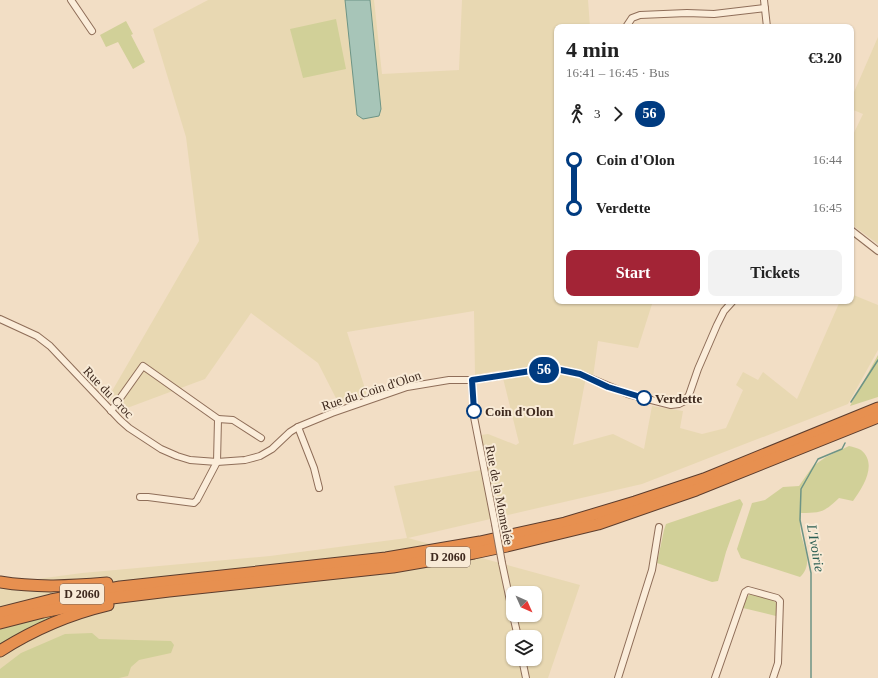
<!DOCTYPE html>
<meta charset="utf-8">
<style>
:root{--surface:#fff;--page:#f2f2f2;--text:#222;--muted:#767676;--accent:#a32436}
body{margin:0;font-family:Georgia,serif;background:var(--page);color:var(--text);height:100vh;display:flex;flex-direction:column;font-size:15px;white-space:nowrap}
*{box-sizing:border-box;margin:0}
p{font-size:13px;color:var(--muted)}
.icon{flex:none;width:22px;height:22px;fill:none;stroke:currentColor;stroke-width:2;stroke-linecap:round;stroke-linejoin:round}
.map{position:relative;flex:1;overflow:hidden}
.panel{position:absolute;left:554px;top:24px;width:300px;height:280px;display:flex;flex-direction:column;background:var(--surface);border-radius:8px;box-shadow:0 1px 3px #0004}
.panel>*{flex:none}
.badge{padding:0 8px;border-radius:13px;font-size:14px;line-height:26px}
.needle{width:26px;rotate:135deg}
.controls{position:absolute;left:506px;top:586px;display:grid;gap:8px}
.controls a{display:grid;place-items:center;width:36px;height:36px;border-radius:8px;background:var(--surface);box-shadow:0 1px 3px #0004;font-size:20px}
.map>.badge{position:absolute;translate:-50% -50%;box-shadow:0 0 0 2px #fff}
.legs{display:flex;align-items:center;gap:6px;height:44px;padding:0 12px;font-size:13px}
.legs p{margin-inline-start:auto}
.headline{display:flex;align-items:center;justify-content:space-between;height:68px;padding:0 12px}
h1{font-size:22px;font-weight:700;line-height:30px}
.button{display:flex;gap:8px;margin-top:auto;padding:8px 12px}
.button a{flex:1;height:46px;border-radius:8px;background:var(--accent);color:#fff;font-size:16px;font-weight:700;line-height:46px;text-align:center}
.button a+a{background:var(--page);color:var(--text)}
ul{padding:0 12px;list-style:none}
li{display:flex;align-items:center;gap:14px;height:48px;font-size:15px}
li i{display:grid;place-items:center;width:6px;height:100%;margin:0 5px;background:currentColor}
li i::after{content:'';width:10px;height:10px;margin:-5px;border:3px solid;border-radius:50%;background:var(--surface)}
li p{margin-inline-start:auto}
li:first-child i{background:linear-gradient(#0000 50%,currentColor 0)}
li:last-child i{background:linear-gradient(currentColor 50%,#0000 0)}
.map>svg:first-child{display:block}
.farmland{fill:#e8d8b2;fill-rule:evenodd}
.green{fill:#d1d098}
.water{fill:#a7c5b8;stroke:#6d9485}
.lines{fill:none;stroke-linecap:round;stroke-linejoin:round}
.stream{stroke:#6d9485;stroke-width:1.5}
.street-casing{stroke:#8f6e59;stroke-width:8}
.highway-casing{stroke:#5c3d2e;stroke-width:13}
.street{stroke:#fbedda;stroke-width:6}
.highway{stroke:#e79050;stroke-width:11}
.street-bridge-casing{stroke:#8f6e59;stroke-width:8;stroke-linecap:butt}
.street-bridge{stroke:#fbedda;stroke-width:6}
.line-1-casing{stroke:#fff;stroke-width:9}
.line-1{stroke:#003b80;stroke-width:6}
.stop-1-dot{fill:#fff;stroke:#003b80;stroke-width:2}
.labels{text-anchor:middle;stroke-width:4;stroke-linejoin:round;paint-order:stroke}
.shield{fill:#f8ead6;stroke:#766355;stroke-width:1}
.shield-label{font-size:12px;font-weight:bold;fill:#3e291e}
.street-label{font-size:13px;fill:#3e291e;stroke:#f8ead6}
.stop-label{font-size:13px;font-weight:bold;fill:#3e291e;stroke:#f8ead6;text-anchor:start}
.water-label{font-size:14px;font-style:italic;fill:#2c5f54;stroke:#f8ead6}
</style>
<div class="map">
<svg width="878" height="678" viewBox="0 0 878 678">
<rect width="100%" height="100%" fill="#f2dec5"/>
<g class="farmland">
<path d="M208,0H374L382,74L459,70L462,0H588L590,27H557V301H653L638,348L598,341L593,377L585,382L573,445L613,434L644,449L652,406L683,411L680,428L702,434L726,428L743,390L736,385L743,372L758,380L763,372L797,399L840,301H851V294L878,305V350L848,404L642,484L408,538L580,585L548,678H0V584L82,573L270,556L407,538L394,486L481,470L475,436L488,434L516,445L519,443L501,370L475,375L474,311L347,332L367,395L339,404L318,363L251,313L205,379L119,411L108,398L199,241L186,137L153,29ZM513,593H535V615H513ZM513,637H535V659H513Z"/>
<polygon points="878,37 878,244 851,224 851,139 863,114 851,109 851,99"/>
</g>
<g class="green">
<polygon points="336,19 346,69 303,78 290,29"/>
<polygon points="126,21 133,34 131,35 145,62 133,69 118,42 106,47 100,35"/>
<polygon points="878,355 878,397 850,406"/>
<path d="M849,446C853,447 858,448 861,450C878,464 863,487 853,501L839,498C824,512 822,513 801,513C801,517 800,522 800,526C800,543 816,562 800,577L741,558L737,549L752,503L765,500L783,487L799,486L813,466L826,457Z"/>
<polygon points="740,499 743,504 726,552 718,581 712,582 657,563 664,530 666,524"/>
<path d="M750,594L773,600C779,604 777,610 776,616L743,608L746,598Z"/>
<polygon points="83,608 0,646 0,629"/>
<polygon points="92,633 99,639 171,641 174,645 171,653 139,660 131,667 128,676 119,678 0,678 0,669 21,653 65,634"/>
</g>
<polygon class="water" points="345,0 370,0 381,109 379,116 363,119 357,115"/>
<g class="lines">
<g class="stream">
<polyline points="851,402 878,360"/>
<polyline points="811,678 811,573 800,520 801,489 818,459 842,449 845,443"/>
</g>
<g class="street-casing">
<g id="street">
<polyline points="71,0 92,31"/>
<polyline points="764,0 767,27"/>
<polyline points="626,27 632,18 640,15 687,13 714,14 765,8"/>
<polyline points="851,230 878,251"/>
<polyline points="0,319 37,336 50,346 120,420 129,428 161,449 177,456 190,460 217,462 245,460 260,456 272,449 290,432 298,427 332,413 407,387 449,380 472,380 531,371 556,369 580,374 628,394 671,405 679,404 685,401 689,395 698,369 717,325 724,311 733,301"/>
<polyline points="472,380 474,417 495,524"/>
<polyline points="111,411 143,366 218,419 217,462 197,500 194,503 148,497 140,497"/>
<polyline points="218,419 233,420 261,438"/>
<polyline points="298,427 314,468 319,488"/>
<polyline points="502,563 513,615"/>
<polyline points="513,615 518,637"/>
<polyline points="522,659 526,678"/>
<polyline points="618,678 652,570 659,527"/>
<polyline points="715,678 745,592 748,590 777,598 780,601 778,663 773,678"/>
</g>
</g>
<g class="highway-casing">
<g id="highway">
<path d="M0,582C36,588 71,586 107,583"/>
<polyline points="0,613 51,600 120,587 386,558 480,542 565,523 635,502 704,479 878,408"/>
<polyline points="0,623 43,612 112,598 169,591 393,567 474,553 507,546 598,524 696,490 878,417"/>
<path d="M0,651C33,630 70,614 108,605"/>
</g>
</g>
<use href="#street" class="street"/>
<use href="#highway" class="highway"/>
<g class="street-bridge-casing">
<polyline id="street-bridge" points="495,524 502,563"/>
</g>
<use href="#street-bridge" class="street-bridge"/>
</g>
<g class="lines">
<g class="line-1-casing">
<polyline id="line-1" points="474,411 472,380 531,371 556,369 580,374 608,387 644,398"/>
</g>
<use href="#line-1" class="line-1"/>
</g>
<g class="stop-1-dot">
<circle cx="644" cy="398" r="7"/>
<circle cx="474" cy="411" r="7"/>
</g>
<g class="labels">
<g class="shield">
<rect x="426" y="547" width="44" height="20" rx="3"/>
<rect x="60" y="584" width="44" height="20" rx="3"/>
</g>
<g class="shield-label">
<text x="448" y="561">D 2060</text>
<text x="82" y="598">D 2060</text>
</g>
<g class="street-label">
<text transform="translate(371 390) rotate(-18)" y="5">Rue du Coin d'Olon</text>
<text transform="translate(109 392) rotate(46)" y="5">Rue du Croc</text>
<text transform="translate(500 495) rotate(79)" y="5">Rue de la Momelée</text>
</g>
<g class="stop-label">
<text x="655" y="403">Verdette</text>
<text x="485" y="416">Coin d'Olon</text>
</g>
<g class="water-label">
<text transform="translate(816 548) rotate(80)" y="5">L'Ivoirie</text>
</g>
</g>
</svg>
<div class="controls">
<a><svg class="needle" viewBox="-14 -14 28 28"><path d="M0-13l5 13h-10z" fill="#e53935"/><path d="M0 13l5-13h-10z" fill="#767676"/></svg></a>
<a><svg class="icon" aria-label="layers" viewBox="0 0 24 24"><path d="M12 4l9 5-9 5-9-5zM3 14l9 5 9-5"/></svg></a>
</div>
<b class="badge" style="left:544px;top:370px;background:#003b80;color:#fff">56</b>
<section class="panel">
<div class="headline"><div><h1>4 min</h1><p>16:41 – 16:45 · Bus</p></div><b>€3.20</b></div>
<div class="legs"><svg class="icon" aria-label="walk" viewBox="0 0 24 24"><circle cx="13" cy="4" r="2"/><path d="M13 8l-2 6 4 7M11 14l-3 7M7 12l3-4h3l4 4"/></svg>3<svg class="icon" aria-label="forward" viewBox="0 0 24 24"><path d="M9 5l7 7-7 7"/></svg><b class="badge" style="background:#003b80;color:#fff">56</b></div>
<ul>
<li><i style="color:#003b80"></i><b>Coin d'Olon</b><p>16:44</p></li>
<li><i style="color:#003b80"></i><b>Verdette</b><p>16:45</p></li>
</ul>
<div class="button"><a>Start</a><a>Tickets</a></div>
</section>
</div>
